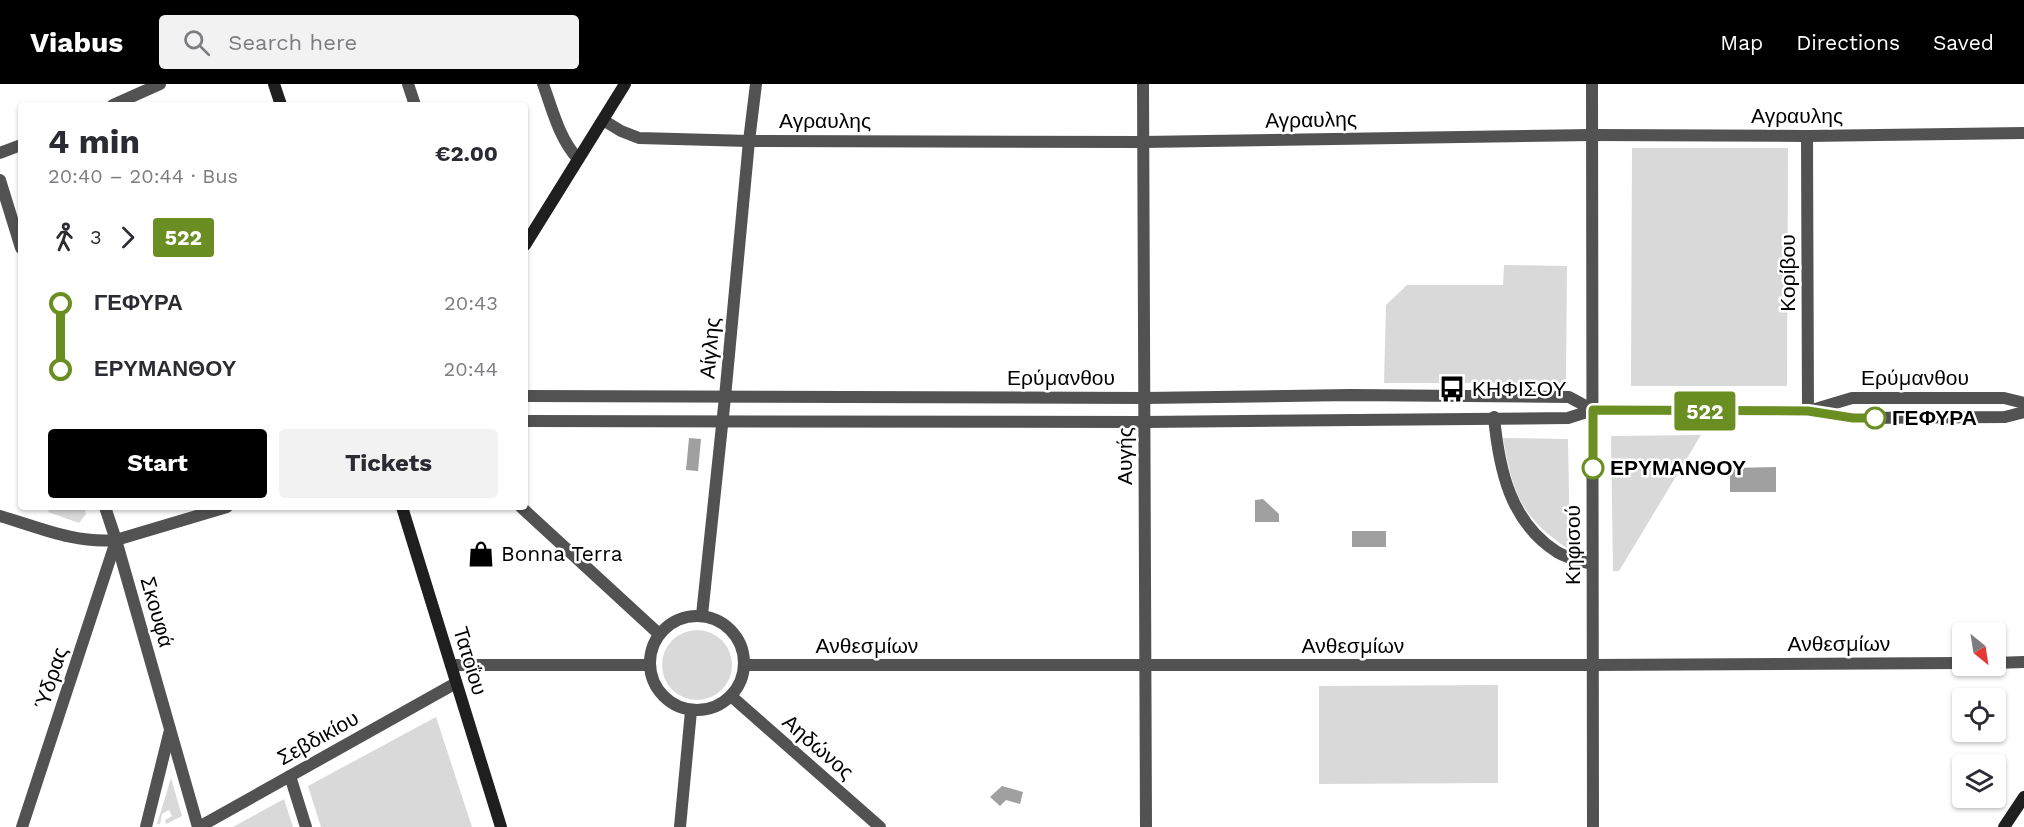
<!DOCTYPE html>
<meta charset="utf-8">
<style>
:root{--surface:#fff;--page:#f2f2f3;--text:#2b2b33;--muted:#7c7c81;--accent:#000}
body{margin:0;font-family:"Work Sans",sans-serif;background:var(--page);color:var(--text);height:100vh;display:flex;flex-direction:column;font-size:22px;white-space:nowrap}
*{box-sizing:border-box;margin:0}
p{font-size:20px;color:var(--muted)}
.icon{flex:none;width:33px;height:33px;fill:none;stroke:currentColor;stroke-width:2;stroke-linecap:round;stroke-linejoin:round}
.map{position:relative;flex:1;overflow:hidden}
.details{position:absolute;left:18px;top:18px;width:510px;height:408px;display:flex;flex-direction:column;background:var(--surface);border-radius:6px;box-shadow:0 2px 4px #0004}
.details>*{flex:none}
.badge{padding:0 12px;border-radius:4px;font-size:21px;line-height:39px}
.needle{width:39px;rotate:150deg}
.controls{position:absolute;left:1952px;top:538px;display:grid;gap:12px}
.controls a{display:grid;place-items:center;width:54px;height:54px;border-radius:6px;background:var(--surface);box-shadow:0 2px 4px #0004;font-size:30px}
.map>.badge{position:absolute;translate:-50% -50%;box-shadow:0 0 0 3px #fff}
.legs{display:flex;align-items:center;gap:9px;height:66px;padding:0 30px;font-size:20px}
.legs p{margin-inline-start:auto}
.summary{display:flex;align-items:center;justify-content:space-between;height:102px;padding:0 30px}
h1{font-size:33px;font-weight:700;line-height:45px}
.action{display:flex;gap:12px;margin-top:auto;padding:12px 30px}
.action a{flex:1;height:69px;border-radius:6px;background:var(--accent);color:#fff;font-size:24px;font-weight:700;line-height:69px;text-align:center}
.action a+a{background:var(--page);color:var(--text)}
ul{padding:0 30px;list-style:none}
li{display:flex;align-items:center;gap:21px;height:66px;font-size:22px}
li i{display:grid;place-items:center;width:9px;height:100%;margin:0 8px;background:currentColor}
li i::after{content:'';width:15px;height:15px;margin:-8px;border:4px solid;border-radius:50%;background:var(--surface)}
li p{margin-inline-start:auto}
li:first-child i{background:linear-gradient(#0000 50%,currentColor 0)}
li:last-child i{background:linear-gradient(currentColor 50%,#0000 0)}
header{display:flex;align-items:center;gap:36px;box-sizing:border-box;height:84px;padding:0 30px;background:var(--accent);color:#fff}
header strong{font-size:28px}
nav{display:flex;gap:33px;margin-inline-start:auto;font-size:21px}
.search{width:420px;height:54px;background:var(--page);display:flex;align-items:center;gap:15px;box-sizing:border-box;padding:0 21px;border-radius:6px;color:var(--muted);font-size:22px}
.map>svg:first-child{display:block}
.green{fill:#d9d9d9}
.water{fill:#a0a0a0}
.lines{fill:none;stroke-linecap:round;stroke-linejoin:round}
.pedestrian{stroke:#525252;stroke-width:12}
.minor{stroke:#525252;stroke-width:12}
.tertiary{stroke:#525252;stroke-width:12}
.secondary{stroke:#1f1f1f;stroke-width:12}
.line-1-casing{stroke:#fff;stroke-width:14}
.line-1{stroke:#6b8e23;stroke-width:9}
.stop-1-dot{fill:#fff;stroke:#6b8e23;stroke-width:3}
.labels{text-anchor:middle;stroke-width:5;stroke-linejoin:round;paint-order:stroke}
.street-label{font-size:21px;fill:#000;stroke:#fff}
.poi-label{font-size:21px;fill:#000;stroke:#fff;text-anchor:start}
.stop-label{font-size:21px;font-weight:bold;fill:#000;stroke:#fff;text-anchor:start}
</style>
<header>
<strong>Viabus</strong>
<div class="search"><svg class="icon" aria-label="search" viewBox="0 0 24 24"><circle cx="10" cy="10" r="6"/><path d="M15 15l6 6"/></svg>Search here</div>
<nav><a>Map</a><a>Directions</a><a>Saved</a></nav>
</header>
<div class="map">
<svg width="2024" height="743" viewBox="0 0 2024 743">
<rect width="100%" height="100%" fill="#fff"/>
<g class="green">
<polygon points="1632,64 1788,64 1787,302 1631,302"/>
<polygon points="1504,181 1567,182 1566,299 1384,299 1386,221 1407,201 1503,201"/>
<polygon points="1701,351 1619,487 1613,487 1611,352"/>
<path d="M1503,354L1568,355L1570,466C1521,434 1513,410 1503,354Z"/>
<polygon points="52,423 84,423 86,430 79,439 48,428"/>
<circle cx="697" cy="581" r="35"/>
<polygon points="1498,601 1498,699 1319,700 1319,602"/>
<polygon points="436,633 472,743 321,743 308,702"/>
<polygon points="171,694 182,732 166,740 165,736 172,732 169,726 162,730 160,740 157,740"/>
<polygon points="284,715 293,743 233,743"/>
</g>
<g class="water">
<polygon points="689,354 701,355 698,387 686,386"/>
<polygon points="1776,383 1776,408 1730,408 1730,384"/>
<polygon points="1263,415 1279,430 1279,438 1255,438 1255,416"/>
<rect x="1352" y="447" width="34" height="16"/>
<polygon points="1002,702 1023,708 1020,720 1006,716 1000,722 990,713"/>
</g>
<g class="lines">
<path class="pedestrian" d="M1494,333C1499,385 1510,438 1557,468C1567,474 1580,477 1592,480"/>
<g class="minor">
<polyline points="408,0 415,21"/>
<path d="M543,0C553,27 559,54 578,75"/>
<polyline points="1143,0 1146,743"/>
<polyline points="1592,0 1593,743"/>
<polyline points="113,21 160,0"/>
<polyline points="603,36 621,47 639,54 749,57 1143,58 1592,51 1807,52 2024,49"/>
<polyline points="1807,52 1808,327"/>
<polyline points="0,69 21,61"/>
<polyline points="0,96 21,164"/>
<polyline points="105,423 116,456 198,743"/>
<polyline points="521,423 659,550"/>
<path d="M0,432C38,443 76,460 116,456L227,423"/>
<polyline points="702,531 725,313 749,57 756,0"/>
<circle cx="697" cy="579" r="47"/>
<polyline points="1995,579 2024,578"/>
<polyline points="451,581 649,581"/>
<polyline points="745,581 1593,581 1962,579"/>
<polyline points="731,612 880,743"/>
<polyline points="290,692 306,743"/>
<polyline points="22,743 116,457"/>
<polyline points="146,743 170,646"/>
<polyline points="680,743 691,627"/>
</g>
<g class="tertiary">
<polyline points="525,312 1144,314 1350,311 1569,313 1593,326"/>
<polyline points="1812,326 1852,314 2004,314 2024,319"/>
<polyline points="525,337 1144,338 1568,334 1593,326 1808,327 1853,334 2005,333 2024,328"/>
<polyline points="199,743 456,599"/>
</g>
<g class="secondary">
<polyline points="274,0 281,21"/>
<polyline points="525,161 625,0"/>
<polyline points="402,423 501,743"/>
<polyline points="2004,743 2024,713"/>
</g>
</g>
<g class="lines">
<g class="line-1-casing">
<polyline id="line-1" points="1593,384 1593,326 1808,327 1853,334 1875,334"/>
</g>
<use href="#line-1" class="line-1"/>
</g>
<defs>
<g id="bus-bare" transform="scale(2.07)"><path d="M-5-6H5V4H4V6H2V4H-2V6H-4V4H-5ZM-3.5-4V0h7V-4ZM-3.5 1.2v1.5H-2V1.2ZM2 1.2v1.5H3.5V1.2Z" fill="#000" stroke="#fff" stroke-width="2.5" paint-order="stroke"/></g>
<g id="shop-bare" transform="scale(2.07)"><path d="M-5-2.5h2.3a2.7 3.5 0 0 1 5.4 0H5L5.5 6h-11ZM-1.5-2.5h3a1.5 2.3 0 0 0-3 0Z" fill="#000" stroke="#fff" stroke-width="2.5" paint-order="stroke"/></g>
</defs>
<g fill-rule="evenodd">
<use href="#bus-bare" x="1452" y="305"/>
<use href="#shop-bare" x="481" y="470"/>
</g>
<g class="stop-1-dot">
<circle cx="1875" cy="334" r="10"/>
<circle cx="1593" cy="384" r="10"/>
</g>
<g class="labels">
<g class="street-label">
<text x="1797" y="39">Αγραυλης</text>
<text transform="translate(1311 36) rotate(-1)" y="7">Αγραυλης</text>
<text x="825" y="44">Αγραυλης</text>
<text transform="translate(1788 189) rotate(-90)" y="7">Κορίβου</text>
<text transform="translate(710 264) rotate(-85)" y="7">Αίγλης</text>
<text x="1061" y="301">Ερύμανθου</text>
<text x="1915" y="301">Ερύμανθου</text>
<text transform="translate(1125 372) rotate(-90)" y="7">Αυγής</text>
<text transform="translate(1573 461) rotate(-90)" y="7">Κηφισού</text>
<text transform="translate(157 528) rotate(74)" y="7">Σκουφά</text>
<text x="1839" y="567">Ανθεσμίων</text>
<text x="867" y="569">Ανθεσμίων</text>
<text x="1353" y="569">Ανθεσμίων</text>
<text transform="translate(470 577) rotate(73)" y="7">Τατοΐου</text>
<text transform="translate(51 594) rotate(-72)" y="7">Ύδρας</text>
<text transform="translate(318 654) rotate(-29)" y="7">Σεβδικίου</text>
<text transform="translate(818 663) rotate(41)" y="7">Αηδώνος</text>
</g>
<g class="poi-label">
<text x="1472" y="312">ΚΗΦΙΣΟΥ</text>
<text x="501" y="477">Bonna Terra</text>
</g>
<g class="stop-label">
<text x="1892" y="341">ΓΕΦΥΡΑ</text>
<text x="1610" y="391">ΕΡΥΜΑΝΘΟΥ</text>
</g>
</g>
</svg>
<div class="controls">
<a><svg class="needle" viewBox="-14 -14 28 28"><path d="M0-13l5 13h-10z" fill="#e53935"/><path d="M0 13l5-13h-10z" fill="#7c7c81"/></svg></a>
<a><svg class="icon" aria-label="locate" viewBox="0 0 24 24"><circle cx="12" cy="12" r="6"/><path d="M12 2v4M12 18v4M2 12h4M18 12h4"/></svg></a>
<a><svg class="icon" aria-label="layers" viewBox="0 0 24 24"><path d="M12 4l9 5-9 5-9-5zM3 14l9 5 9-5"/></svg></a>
</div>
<b class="badge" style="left:1705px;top:327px;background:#6b8e23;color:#fff">522</b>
<section class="details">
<div class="summary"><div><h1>4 min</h1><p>20:40 – 20:44 · Bus</p></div><b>€2.00</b></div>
<div class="legs"><svg class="icon" aria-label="walk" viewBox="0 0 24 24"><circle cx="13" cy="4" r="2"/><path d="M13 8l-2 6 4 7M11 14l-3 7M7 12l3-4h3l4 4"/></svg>3<svg class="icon" aria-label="forward" viewBox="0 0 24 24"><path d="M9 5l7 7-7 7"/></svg><b class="badge" style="background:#6b8e23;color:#fff">522</b></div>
<ul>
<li><i style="color:#6b8e23"></i><b>ΓΕΦΥΡΑ</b><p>20:43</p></li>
<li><i style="color:#6b8e23"></i><b>ΕΡΥΜΑΝΘΟΥ</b><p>20:44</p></li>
</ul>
<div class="action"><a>Start</a><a>Tickets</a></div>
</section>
</div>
